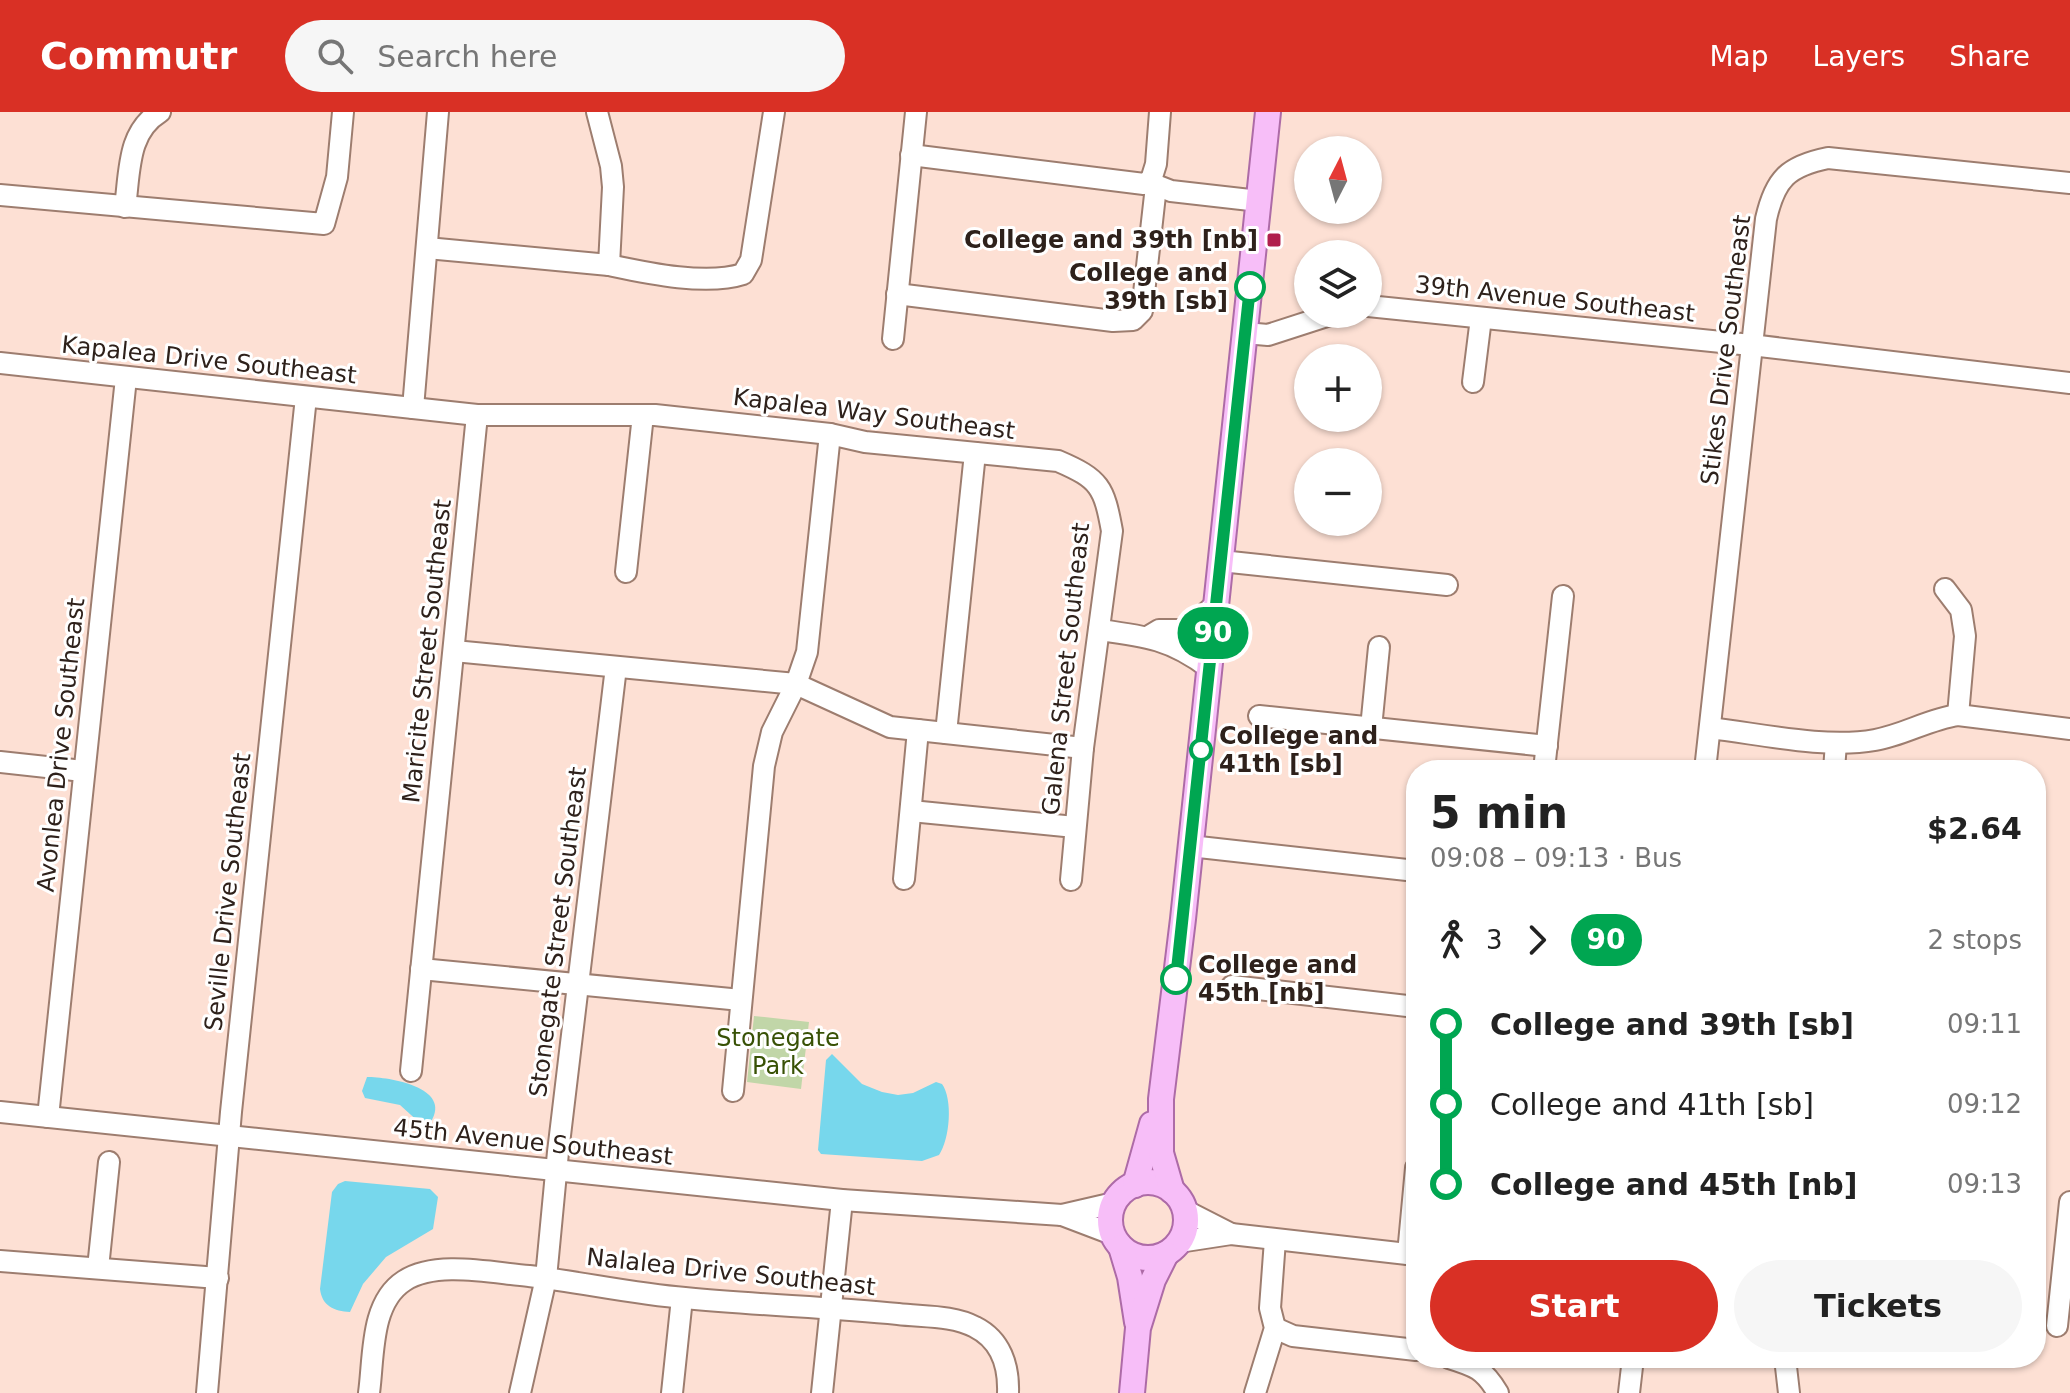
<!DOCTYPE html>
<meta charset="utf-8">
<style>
:root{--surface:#fff;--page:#f6f6f6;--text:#222;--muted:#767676;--accent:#d93025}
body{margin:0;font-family:"DejaVu Sans",sans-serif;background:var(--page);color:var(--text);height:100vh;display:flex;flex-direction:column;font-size:30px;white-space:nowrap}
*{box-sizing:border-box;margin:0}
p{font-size:26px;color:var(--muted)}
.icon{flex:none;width:44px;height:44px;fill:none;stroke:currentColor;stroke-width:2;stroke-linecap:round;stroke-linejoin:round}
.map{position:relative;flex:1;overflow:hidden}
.side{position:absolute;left:1406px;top:648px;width:640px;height:608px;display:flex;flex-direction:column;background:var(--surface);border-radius:32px;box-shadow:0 2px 6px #0004}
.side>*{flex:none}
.badge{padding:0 16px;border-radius:26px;font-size:28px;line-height:52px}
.needle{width:52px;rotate:6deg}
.tools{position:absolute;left:1294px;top:24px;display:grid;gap:16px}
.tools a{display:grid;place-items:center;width:88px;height:88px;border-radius:50%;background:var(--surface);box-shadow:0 2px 6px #0004;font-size:40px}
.map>.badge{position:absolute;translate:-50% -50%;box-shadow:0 0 0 4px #fff}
.legs{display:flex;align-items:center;gap:12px;height:88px;padding:0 24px;font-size:26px}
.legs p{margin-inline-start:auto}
.head{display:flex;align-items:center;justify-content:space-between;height:136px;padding:0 24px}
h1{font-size:44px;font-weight:700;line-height:60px}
.button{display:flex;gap:16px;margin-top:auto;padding:16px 24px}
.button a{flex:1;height:92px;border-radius:48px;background:var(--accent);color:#fff;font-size:32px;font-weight:700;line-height:92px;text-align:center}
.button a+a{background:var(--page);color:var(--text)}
ul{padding:0 24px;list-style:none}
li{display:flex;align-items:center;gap:28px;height:80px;font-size:30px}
li i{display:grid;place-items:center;width:12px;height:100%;margin:0 10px;background:currentColor}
li i::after{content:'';width:20px;height:20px;margin:-10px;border:6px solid;border-radius:50%;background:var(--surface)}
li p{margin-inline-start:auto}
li:first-child i{background:linear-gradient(#0000 50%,currentColor 0)}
li:last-child i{background:linear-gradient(currentColor 50%,#0000 0)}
header{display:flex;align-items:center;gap:48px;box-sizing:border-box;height:112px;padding:0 40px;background:var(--accent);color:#fff}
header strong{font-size:38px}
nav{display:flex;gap:44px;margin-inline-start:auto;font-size:28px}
.search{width:560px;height:72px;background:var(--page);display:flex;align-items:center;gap:20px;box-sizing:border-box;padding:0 28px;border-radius:44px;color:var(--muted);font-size:30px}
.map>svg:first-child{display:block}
.green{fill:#c1d6a8}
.water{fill:#77d7ec}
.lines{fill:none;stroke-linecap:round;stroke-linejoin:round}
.minor-casing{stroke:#9d7d6f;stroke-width:24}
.major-casing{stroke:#ad6ba7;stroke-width:28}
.minor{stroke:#fff;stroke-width:20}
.major{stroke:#f7bef8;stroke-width:24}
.line-1-casing{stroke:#fff;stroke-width:18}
.line-1{stroke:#00a651;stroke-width:12}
.poi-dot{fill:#b01f4d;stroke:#fff;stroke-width:3}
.stop-1-dot{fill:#fff;stroke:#00a651;stroke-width:4}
.labels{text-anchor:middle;stroke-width:6;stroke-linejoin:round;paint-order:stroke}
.poi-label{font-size:24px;font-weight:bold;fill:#2e211b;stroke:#fff;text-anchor:end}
.stop-label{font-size:24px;font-weight:bold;fill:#2e211b;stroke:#fff;text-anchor:start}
.street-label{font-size:24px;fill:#2e211b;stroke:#fff}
.park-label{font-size:24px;fill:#385105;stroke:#fff}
</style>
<header>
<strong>Commutr</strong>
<div class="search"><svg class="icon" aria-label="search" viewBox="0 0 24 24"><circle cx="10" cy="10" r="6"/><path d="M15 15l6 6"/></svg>Search here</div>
<nav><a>Map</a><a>Layers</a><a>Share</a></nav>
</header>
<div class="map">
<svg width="2070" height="1281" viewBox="0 0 2070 1281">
<rect width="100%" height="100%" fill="#fde0d4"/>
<polygon class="green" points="754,904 809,910 801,977 747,970"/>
<g class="water">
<path d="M832,942L862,972L882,980L898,983L913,981L936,970L942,972C953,987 950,1027 939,1043L922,1049L821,1042L818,1038L826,948Z"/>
<path d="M367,965C389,965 453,975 431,1010L421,1012L400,993L365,986L362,979Z"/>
<path d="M345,1069L430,1077L438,1085L433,1117L386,1145L363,1172L350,1200C334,1199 322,1194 320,1177L332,1080L338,1072Z"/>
</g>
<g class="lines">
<g class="minor-casing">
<g id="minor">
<polyline points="911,43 1144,72 1151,68 1156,52 1160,0"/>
<polyline points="1148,70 1171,79 1259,89"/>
<polyline points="0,83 324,112 337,65 343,0"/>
<path d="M125,95C130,60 127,20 160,0"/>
<polyline points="427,136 609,153 613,75 611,54 597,0"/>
<path d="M609,153C647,161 706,174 743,162L751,148L774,0"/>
<polyline points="897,182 1113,209 1133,208 1142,199 1156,74"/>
<polyline points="1368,194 1751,233 2070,271"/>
<polyline points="1245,221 1268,223 1333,202"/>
<polyline points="893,227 916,0"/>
<polyline points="0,251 477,303"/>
<polyline points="1473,270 1481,206"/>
<polyline points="413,296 438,0"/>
<polyline points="1221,449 1447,473"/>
<polyline points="626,460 643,303"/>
<polyline points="1945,477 1961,498 1965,524 1958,603"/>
<path d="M1099,518C1145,524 1171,527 1209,556"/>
<polyline points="1149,524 1159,518 1186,518 1215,493"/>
<polyline points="454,539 796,572 890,615 1083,636"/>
<polyline points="1259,604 1547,634"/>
<polyline points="1371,616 1379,535"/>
<path d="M1710,616C1761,622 1825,637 1875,628C1904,623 1929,607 1958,603L2070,617"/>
<polyline points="946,621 975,341"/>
<polyline points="0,650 83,659"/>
<polyline points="1544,658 1563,484"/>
<path d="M1705,658L1766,107C1775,67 1788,54 1828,46L2070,71"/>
<polyline points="1834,658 1836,631"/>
<polyline points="911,699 1075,715"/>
<polyline points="1190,734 1416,759"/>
<polyline points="904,767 918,618"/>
<polyline points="421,857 741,888"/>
<polyline points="1232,874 1416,895"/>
<path d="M411,959L477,303H655L830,322L865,330L1058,349C1100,367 1104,375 1112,419L1083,636L1071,768"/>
<polyline points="733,979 764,654 772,620 796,572 807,540 830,322"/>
<polyline points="0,1000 842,1088 1062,1103 1112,1122"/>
<polyline points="48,1005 126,266"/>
<polyline points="1184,1098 1231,1122"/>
<polyline points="1062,1103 1114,1091"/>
<polyline points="1179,1130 1231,1122 1416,1143"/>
<polyline points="1408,1142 1416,1056"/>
<polyline points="0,1149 218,1166"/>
<polyline points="98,1156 109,1050"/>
<polyline points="2057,1214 2070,1090"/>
<polyline points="1275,1216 1293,1224 1416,1238"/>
<path d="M1449,1246C1475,1254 1484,1257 1498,1281"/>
<polyline points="1785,1246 1789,1281"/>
<polyline points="207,1281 231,1000 306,285"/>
<path d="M369,1281C374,1245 370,1191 404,1169C436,1148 492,1161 529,1164C581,1170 633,1182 685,1186C756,1193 827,1195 898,1202C922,1205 953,1203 975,1215C1001,1228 1009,1254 1008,1281"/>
<polyline points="520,1281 546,1166 558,1040 616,555"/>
<polyline points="672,1281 682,1186"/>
<polyline points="822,1281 842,1088"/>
<polyline points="1255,1281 1275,1216 1270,1196 1275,1128"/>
<polyline points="1629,1281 1633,1246"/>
</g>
</g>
<g class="major-casing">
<g id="major">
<circle cx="1148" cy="1108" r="38"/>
<polyline points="1135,1073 1152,1012"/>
<polyline points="1172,1079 1161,1041 1161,987 1183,807 1268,0"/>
<polyline points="1121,1135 1130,1165 1137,1210"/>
<polyline points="1132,1281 1138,1216 1153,1168 1166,1142"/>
</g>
</g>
<use href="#minor" class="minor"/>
<use href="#major" class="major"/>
</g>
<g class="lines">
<g class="line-1-casing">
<polyline id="line-1" points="1176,867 1250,175"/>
</g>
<use href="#line-1" class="line-1"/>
</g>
<rect class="poi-dot" x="1266" y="120" width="16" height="16" rx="4"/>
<g class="stop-1-dot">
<circle cx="1250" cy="175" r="14"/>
<circle cx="1201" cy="638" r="10"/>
<circle cx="1176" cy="867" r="14"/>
</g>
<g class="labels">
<g class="poi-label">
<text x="1258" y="136">College and 39th [nb]</text>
</g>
<g class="stop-label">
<text x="1228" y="169" text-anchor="end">College and<tspan x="1228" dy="28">39th [sb]</tspan></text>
<text x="1219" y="632">College and<tspan x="1219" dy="28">41th [sb]</tspan></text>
<text x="1198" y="861">College and<tspan x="1198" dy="28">45th [nb]</tspan></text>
</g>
<g class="street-label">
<text transform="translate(1555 187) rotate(6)" y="8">39th Avenue Southeast</text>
<text transform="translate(1726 238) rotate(-83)" y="8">Stikes Drive Southeast</text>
<text transform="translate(209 248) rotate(6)" y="8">Kapalea Drive Southeast</text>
<text transform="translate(874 302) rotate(7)" y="8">Kapalea Way Southeast</text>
<text transform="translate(427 539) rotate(-84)" y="8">Maricite Street Southeast</text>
<text transform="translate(1066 557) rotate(-84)" y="8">Galena Street Southeast</text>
<text transform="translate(61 633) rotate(-84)" y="8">Avonlea Drive Southeast</text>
<text transform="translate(228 780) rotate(-84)" y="8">Seville Drive Southeast</text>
<text transform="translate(558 820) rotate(-83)" y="8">Stonegate Street Southeast</text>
<text transform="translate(533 1030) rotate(6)" y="8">45th Avenue Southeast</text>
<text transform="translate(731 1160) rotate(6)" y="8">Nalalea Drive Southeast</text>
</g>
<g class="park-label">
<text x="778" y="934">Stonegate<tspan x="778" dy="28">Park</tspan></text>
</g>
</g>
</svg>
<div class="tools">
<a><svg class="needle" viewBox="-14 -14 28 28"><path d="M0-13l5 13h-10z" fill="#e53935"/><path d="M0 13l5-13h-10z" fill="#767676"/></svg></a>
<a><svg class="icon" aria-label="layers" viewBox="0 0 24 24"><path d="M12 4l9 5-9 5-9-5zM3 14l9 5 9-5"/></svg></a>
<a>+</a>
<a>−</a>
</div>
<b class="badge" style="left:1213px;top:521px;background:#00a651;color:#fff">90</b>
<section class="side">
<div class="head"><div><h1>5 min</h1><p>09:08 – 09:13 · Bus</p></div><b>$2.64</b></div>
<div class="legs"><svg class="icon" aria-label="walk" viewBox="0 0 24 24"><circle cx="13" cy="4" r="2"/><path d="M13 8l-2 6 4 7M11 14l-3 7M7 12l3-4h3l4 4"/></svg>3<svg class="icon" aria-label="forward" viewBox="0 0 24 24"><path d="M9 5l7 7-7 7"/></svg><b class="badge" style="background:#00a651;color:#fff">90</b><p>2 stops</p></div>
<ul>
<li><i style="color:#00a651"></i><b>College and 39th [sb]</b><p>09:11</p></li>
<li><i style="color:#00a651"></i><span>College and 41th [sb]</span><p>09:12</p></li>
<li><i style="color:#00a651"></i><b>College and 45th [nb]</b><p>09:13</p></li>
</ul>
<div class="button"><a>Start</a><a>Tickets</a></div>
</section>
</div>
